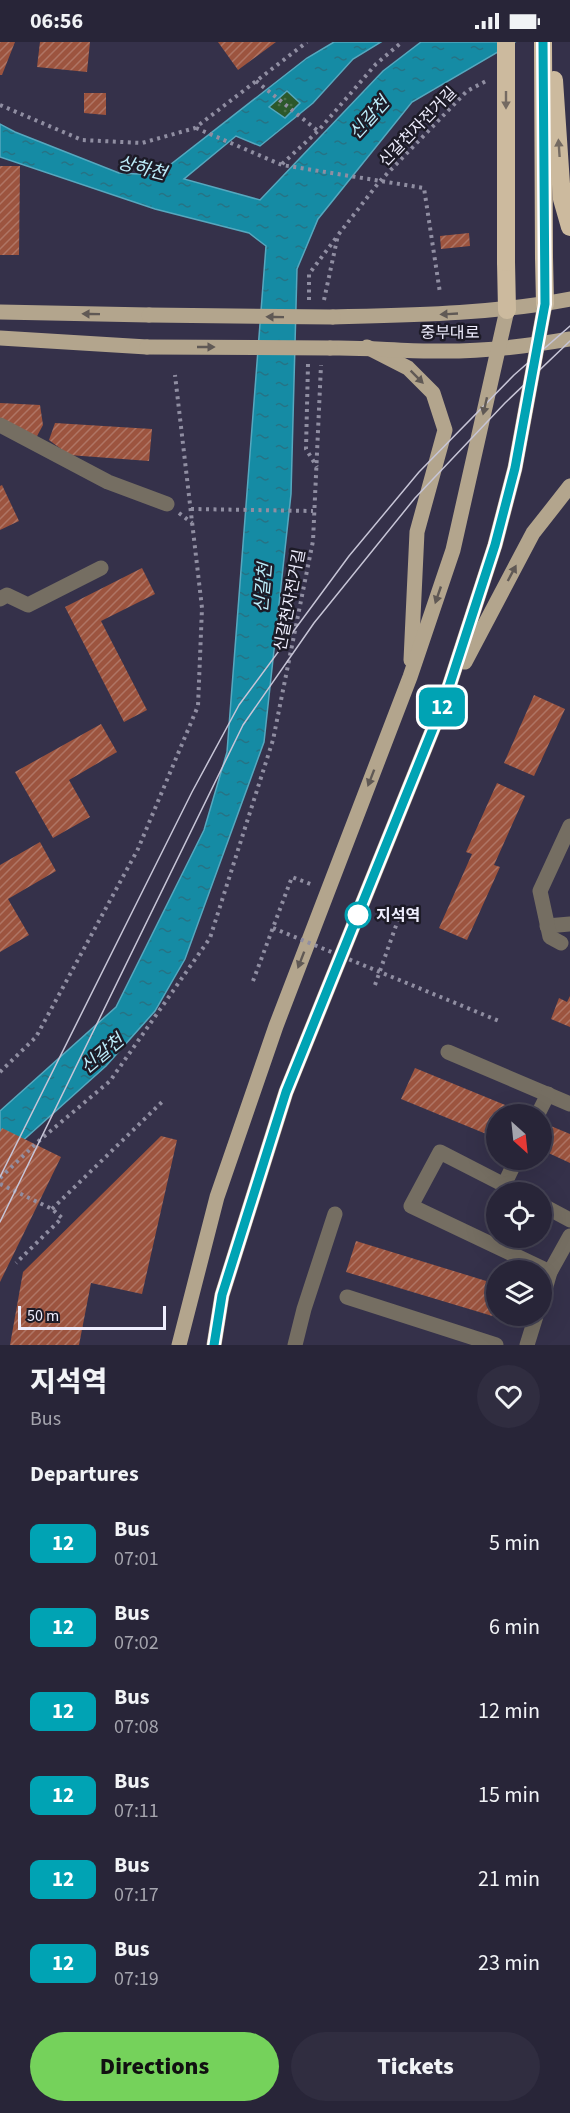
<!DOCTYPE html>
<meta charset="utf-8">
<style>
:root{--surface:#282538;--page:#302d40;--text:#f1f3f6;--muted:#a5a5ae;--line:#444253;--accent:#75d25b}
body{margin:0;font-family:"Source Sans 3","Noto Sans KR",sans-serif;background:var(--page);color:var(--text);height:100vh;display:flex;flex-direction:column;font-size:22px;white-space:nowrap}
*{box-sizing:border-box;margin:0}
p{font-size:20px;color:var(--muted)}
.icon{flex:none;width:33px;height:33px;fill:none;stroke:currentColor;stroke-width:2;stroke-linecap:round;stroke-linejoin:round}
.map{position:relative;height:1303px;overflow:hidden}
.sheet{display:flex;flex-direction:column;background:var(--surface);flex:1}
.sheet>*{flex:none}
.badge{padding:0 12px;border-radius:9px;font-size:21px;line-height:39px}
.needle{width:39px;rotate:153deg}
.fabs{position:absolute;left:486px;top:1062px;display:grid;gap:12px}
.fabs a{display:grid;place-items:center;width:66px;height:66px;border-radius:50%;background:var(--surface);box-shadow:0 6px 24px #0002,0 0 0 2px var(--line);font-size:30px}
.scale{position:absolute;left:18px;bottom:15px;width:148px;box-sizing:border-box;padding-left:6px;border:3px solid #eeedfd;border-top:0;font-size:16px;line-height:21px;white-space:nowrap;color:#eeedfd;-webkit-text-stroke:4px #1d1b27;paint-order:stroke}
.map>.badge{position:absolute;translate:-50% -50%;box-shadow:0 0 0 3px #fff}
h2{padding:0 30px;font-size:22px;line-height:54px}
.round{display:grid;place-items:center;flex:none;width:63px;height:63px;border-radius:32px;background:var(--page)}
.head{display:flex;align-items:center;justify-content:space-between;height:102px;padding:0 30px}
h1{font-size:28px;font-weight:800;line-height:45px}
.primary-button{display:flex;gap:12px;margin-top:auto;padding:12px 30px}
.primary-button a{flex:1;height:69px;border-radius:36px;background:var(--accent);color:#111;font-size:24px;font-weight:800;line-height:69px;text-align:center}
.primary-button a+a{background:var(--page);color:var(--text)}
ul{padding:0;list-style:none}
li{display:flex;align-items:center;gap:18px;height:84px;padding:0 30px}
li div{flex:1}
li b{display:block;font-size:22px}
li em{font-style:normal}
li .badge{min-width:66px;font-weight:700;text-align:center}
.status{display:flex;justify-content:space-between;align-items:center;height:42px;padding:0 30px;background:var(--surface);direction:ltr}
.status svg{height:16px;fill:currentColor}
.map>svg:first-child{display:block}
.grass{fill:url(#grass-dots)}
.water{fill:url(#water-ripples);stroke:#56a8bf;stroke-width:1.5;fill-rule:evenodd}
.building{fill:url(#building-hatch)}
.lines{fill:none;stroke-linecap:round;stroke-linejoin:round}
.path{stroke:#908ea2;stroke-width:4;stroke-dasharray:3 4.5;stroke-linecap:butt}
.minor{stroke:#756e62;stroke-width:15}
.major{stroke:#b3a58d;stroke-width:15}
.highway{stroke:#ccba9e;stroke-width:18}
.tram{stroke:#c7c5d7;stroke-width:1.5}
.path-bridge{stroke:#908ea2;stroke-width:4;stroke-dasharray:3 4.5;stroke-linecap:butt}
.major-bridge{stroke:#b3a58d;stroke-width:15}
.highway-bridge{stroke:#ccba9e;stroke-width:18}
.oneway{fill:#746a62}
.oneway2{fill:#605955}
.line-casing{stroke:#fff;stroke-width:14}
.line{stroke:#00a3b4;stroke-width:9}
.stop-dot{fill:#fff;stroke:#00a3b4;stroke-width:3}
.labels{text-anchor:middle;stroke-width:5;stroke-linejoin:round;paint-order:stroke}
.street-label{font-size:16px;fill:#eeedfd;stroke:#1d1b27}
.stop-label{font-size:16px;font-weight:bold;fill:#eeedfd;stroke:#1d1b27;text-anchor:start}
.water-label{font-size:18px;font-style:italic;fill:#bdedfa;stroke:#1d1b27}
</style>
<div class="status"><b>06:56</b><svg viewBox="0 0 49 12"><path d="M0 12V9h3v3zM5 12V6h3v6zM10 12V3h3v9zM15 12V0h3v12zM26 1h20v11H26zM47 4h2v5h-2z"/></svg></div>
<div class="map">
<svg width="570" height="1303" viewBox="0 0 570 1303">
<defs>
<pattern id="grass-dots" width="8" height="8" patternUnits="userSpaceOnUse" patternTransform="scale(1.5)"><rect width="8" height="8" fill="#2c582b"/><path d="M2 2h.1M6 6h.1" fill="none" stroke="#4b704b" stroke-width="1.8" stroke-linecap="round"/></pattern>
<pattern id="water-ripples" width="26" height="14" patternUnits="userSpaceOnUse" patternTransform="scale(1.5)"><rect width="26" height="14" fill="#158ba4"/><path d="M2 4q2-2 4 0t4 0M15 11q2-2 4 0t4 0" fill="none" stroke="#267385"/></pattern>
<pattern id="building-hatch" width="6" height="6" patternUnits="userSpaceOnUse" patternTransform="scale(1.5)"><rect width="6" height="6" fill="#9c543f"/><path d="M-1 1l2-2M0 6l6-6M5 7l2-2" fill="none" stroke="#af7565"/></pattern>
</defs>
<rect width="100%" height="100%" fill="#35314a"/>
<polygon class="grass" points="287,48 300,60 285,76 269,65"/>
<path class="water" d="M334,0H381L353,17L313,61L260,104L236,94L184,137L260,158L383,29L421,0H515L412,60L318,177L297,227L291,452L264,700L185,917L155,969L106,1024L0,1119V1069L116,965L204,788L227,710L266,204L249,191L155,167L0,115V82L15,90L119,131L157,133L307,16ZM287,49L300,61L285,76L269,65Z"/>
<g class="building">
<polygon points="0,0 15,0 2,33 0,33"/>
<polygon points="40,0 90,0 87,30 37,25"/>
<polygon points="218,0 276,0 238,28"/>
<polygon points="84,51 106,51 106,73 84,71"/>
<polygon points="0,124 20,124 19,213 0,213"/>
<polygon points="469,191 470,204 441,207 440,194"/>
<polygon points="0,361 40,363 43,383 36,396 0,379"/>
<polygon points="55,381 152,387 149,419 69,413 49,398"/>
<polygon points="2,443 19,479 0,488 0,444"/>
<polygon points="142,526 155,552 101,579 147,668 124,680 65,565"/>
<polygon points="534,653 565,667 534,734 504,721"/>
<polygon points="101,682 117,710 69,738 90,775 53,796 15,730"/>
<polygon points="497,741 525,754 494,823 500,825 467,898 439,886 472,812 466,810"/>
<polygon points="40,800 56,829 8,857 29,893 0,910 0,823"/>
<polygon points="570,954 570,985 551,977 559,956 567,960"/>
<polygon points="415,1026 522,1070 521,1072 496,1072 496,1096 401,1057"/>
<polygon points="546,1082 570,1092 570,1121 542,1108 542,1092"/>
<polygon points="2,1086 61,1115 0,1240 0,1090"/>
<polygon points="161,1094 177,1098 142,1252 91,1241 79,1303 10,1303 23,1230"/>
<polygon points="356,1199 496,1242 496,1274 500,1274 499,1276 346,1230"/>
</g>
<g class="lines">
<g class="path">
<polyline points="256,39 318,89"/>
<polyline points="0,63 82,98 142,101 195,86 307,0"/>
<polyline points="196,86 282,123 424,146 440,251"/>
<polyline points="282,122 318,89 376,22 402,0"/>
<polyline points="309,258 309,232 336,196"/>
<polyline points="324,258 338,193 380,139 467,49 488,38"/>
<polyline points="308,322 306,407 317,425"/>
<polyline points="191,467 313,469"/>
<polyline points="179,471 192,481"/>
<polyline points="253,939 292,835 313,843"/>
<polyline points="375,943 398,878"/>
<polyline points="0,1030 36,995 138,807 198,664 202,566 175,333"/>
<polyline points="0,1136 41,1097 110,1039 210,896 273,698 313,499 321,323"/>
<polyline points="0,1142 52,1167 62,1176 16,1221"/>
<polyline points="52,1167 163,1059"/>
</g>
<g class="minor">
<polyline points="0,383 108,440 167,462"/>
<polyline points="0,557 7,553 28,563 101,526"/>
<polyline points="547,884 570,882"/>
<polyline points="561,901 550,895 540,849 570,784"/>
<polyline points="448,1010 570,1062"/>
<polyline points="538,1072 548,1052"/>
<polyline points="504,1143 516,1118"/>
<polyline points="518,1150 440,1110 411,1164 550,1230"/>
<polyline points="542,1163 570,1178"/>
<polyline points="347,1255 496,1303"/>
<polyline points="542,1258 550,1230 570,1194"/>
<polyline points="295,1303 304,1267 335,1172"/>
<polyline points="527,1303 536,1274"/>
</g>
<g class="major">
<polyline points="0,270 149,273"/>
<path d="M333,275C413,273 492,272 570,257"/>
<polyline points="0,296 147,305"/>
<polyline points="367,305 408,326 433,351 445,388 417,490 411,618"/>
<path d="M330,306C364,305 398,309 432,309C478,310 524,305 570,297"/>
<polyline points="465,620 533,491 570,444"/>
<polyline points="179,1303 217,1155 276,984 410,635 453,508 507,268"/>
<polyline points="214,1303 222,1253 286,1050 445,657 495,503 515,426 545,262"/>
</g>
<g class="highway">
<polyline points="544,215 545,262"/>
<polyline points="506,220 507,268"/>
</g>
<g class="tram">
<polyline points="0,1135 192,750 239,663 349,514 419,430 514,333 570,284"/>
<polyline points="0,1180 243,683 314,581 415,456 505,361 570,299"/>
</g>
<polyline class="path-bridge" points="273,886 499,979"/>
<g class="major-bridge">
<polyline points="149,273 333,275"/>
<polyline points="147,305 330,306"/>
</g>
<g class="highway-bridge">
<polyline points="506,0 506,220"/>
<polyline points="543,0 544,215"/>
<polyline points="554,38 562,157 570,185"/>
</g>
</g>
<defs><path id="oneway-solid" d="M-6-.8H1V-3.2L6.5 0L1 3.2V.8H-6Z" transform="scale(1.5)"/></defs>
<g class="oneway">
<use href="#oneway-solid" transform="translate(506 58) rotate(90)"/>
<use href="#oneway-solid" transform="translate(559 106) rotate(-94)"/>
</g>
<g class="oneway2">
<use href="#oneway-solid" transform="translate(91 272) rotate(-179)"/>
<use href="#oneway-solid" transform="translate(449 272) rotate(177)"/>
<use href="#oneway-solid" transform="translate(275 275) rotate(-179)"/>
<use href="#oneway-solid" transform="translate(206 305)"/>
<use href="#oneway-solid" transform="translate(417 335) rotate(45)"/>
<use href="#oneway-solid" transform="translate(485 364) rotate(103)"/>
<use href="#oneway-solid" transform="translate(512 531) rotate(-62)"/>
<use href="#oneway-solid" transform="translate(438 553) rotate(109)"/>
<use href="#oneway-solid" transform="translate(371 736) rotate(111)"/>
<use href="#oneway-solid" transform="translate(301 918) rotate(111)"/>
</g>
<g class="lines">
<g class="line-casing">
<polyline id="line" points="214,1303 222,1253 286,1050 445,657 495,503 515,426 545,262 543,0"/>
</g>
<use href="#line" class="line"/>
</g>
<circle class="stop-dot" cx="358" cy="873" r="12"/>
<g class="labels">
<g class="street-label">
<text transform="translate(417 84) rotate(-46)" y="6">신갈천자전거길</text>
<text x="450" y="296">중부대로</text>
<text transform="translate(289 558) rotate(-79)" y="6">신갈천자전거길</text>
</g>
<g class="stop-label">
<text x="376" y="879">지석역</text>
</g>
<g class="water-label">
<text transform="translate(369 76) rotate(-48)" y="6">신갈천</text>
<text transform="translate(142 126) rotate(14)" y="6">상하천</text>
<text transform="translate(263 546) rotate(-85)" y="6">신갈천</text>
<text transform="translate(102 1012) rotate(-40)" y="6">신갈천</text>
</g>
</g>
</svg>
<div class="fabs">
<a><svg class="needle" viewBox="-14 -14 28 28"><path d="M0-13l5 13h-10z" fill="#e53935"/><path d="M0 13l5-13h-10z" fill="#a5a5ae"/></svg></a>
<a><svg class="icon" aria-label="locate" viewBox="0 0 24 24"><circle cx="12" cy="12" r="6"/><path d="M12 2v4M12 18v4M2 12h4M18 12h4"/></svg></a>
<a><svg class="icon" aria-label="layers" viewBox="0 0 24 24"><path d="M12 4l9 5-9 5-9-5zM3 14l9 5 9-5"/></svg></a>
</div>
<div class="scale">50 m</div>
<b class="badge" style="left:442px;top:665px;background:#00a3b4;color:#fff">12</b>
</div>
<section class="sheet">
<div class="head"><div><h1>지석역</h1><p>Bus</p></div><a class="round"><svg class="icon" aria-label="heart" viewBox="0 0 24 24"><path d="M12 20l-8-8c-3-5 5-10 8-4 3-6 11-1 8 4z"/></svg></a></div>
<h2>Departures</h2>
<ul>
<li><span class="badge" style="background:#00a3b4;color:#fff">12</span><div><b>Bus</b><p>07:01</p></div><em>5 min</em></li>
<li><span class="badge" style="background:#00a3b4;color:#fff">12</span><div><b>Bus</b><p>07:02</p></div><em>6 min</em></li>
<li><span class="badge" style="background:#00a3b4;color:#fff">12</span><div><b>Bus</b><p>07:08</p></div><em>12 min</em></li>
<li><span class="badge" style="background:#00a3b4;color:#fff">12</span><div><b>Bus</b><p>07:11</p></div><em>15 min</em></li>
<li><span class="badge" style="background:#00a3b4;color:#fff">12</span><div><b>Bus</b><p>07:17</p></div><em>21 min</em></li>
<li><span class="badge" style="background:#00a3b4;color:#fff">12</span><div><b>Bus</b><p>07:19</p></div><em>23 min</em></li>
</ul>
<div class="primary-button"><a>Directions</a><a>Tickets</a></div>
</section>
